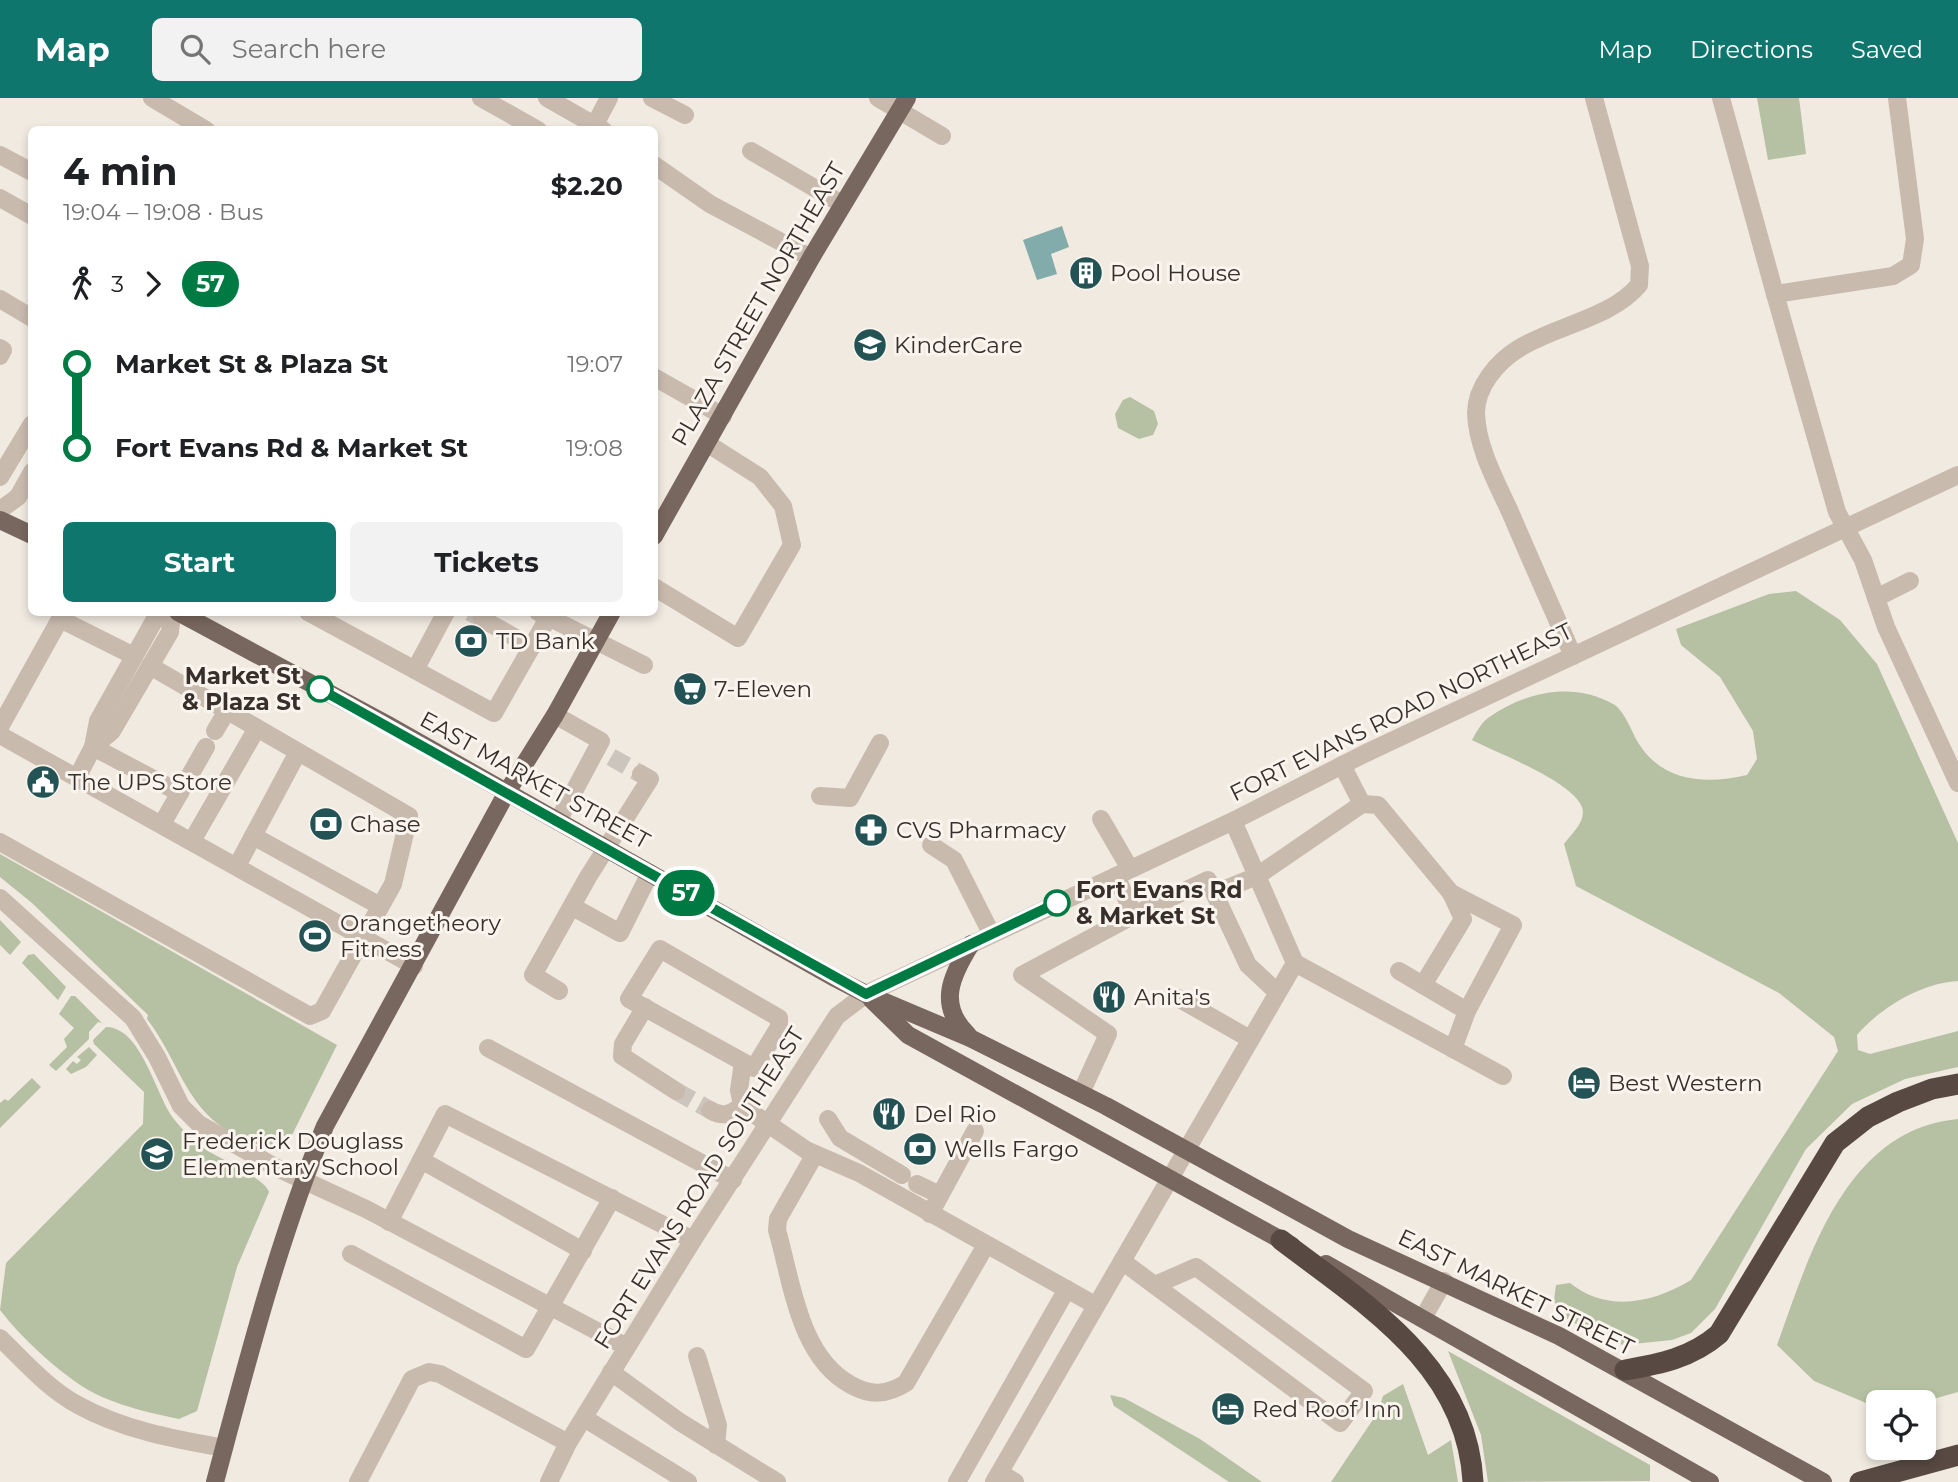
<!DOCTYPE html>
<meta charset="utf-8">
<style>
:root{--surface:#fff;--page:#f2f2f2;--text:#202124;--muted:#757577;--accent:#0f766e}
body{margin:0;font-family:Montserrat,sans-serif;background:var(--page);color:var(--text);height:100vh;display:flex;flex-direction:column;font-size:26px;white-space:nowrap}
*{box-sizing:border-box;margin:0}
p{font-size:23px;color:var(--muted)}
.icon{flex:none;width:38px;height:38px;fill:none;stroke:currentColor;stroke-width:2;stroke-linecap:round;stroke-linejoin:round}
.map{position:relative;flex:1;overflow:hidden}
.panel{position:absolute;left:28px;top:28px;width:630px;height:490px;display:flex;flex-direction:column;background:var(--surface);border-radius:10px;box-shadow:0 4px 10px #0003}
.panel>*{flex:none}
.badge{padding:0 14px;border-radius:23px;font-size:24px;line-height:46px}
.fabs{position:absolute;left:1866px;top:1292px;display:grid;gap:14px}
.fabs a{display:grid;place-items:center;width:70px;height:70px;border-radius:10px;background:var(--surface);box-shadow:0 4px 10px #0003;font-size:35px}
.map>.badge{position:absolute;translate:-50% -50%;box-shadow:0 0 0 4px #fff}
.legs{display:flex;align-items:center;gap:10px;height:77px;padding:0 35px;font-size:23px}
.legs p{margin-inline-start:auto}
.head{display:flex;align-items:center;justify-content:space-between;height:119px;padding:0 35px}
h1{font-size:38px;font-weight:700;line-height:52px}
.action{display:flex;gap:14px;margin-top:auto;padding:14px 35px}
.action a{flex:1;height:80px;border-radius:10px;background:var(--accent);color:#fff;font-size:28px;font-weight:700;line-height:80px;text-align:center}
.action a+a{background:var(--page);color:var(--text)}
ul{padding:0 35px;list-style:none}
li{display:flex;align-items:center;gap:24px;height:84px;font-size:26px}
li i{display:grid;place-items:center;width:10px;height:100%;margin:0 9px;background:currentColor}
li i::after{content:'';width:18px;height:18px;margin:-9px;border:5px solid;border-radius:50%;background:var(--surface)}
li p{margin-inline-start:auto}
li:first-child i{background:linear-gradient(#0000 50%,currentColor 0)}
li:last-child i{background:linear-gradient(currentColor 50%,#0000 0)}
header{display:flex;align-items:center;gap:42px;box-sizing:border-box;height:98px;padding:0 35px;background:var(--accent);color:#fff}
header strong{font-size:33px}
nav{display:flex;gap:38px;margin-inline-start:auto;font-size:24px}
.search{width:490px;height:63px;background:var(--page);display:flex;align-items:center;gap:18px;box-sizing:border-box;padding:0 24px;border-radius:10px;color:var(--muted);font-size:26px}
.map>svg:first-child{display:block}
.green{fill:#b6c0a2}
.water{fill:#82abac}
.lines{fill:none;stroke-linecap:round;stroke-linejoin:round}
.minor-tunnel{stroke:#ccc5bd;stroke-width:18;stroke-dasharray:18 9;stroke-linecap:butt}
.minor{stroke:#c9baae;stroke-width:18}
.major{stroke:#78675e;stroke-width:18}
.highway{stroke:#584a43;stroke-width:21}
.line-1-casing{stroke:#fff;stroke-width:16}
.line-1{stroke:#007a43;stroke-width:10}
.stop-1-dot{fill:#fff;stroke:#007a43;stroke-width:3.5}
.labels{text-anchor:middle;stroke-width:6;stroke-linejoin:round;paint-order:stroke}
.poi-label{font-size:23px;fill:#382f2b;stroke:#f9f4ed;text-anchor:start}
.street-label{font-size:23px;fill:#382f2b;stroke:#f9f4ed}
.stop-label{font-size:23px;font-weight:bold;fill:#382f2b;stroke:#f9f4ed;text-anchor:end}
</style>
<header>
<strong>Map</strong>
<div class="search"><svg class="icon" aria-label="search" viewBox="0 0 24 24"><circle cx="10" cy="10" r="6"/><path d="M15 15l6 6"/></svg>Search here</div>
<nav><a>Map</a><a>Directions</a><a>Saved</a></nav>
</header>
<div class="map">
<svg width="1958" height="1384" viewBox="0 0 1958 1384">
<rect width="100%" height="100%" fill="#f1eae1"/>
<g class="green">
<polygon points="1757,0 1799,0 1806,56 1768,62"/>
<polygon points="1130,299 1154,313 1158,326 1153,337 1139,341 1118,330 1115,316 1123,302"/>
<path d="M1796,493L1840,522L1877,566L1958,745V883C1922,885 1881,909 1857,937L1858,952L1870,956L1958,933V969L1905,981L1852,1006L1806,1051L1715,1211L1691,1235L1672,1242L1623,1247L1599,1239L1560,1217L1554,1202L1556,1187L1570,1185C1607,1215 1653,1205 1691,1182L1838,953L1834,939L1779,895L1576,788L1564,746C1571,736 1587,723 1582,709C1572,683 1497,655 1472,642C1476,635 1481,625 1488,620C1524,594 1573,583 1613,606C1623,611 1631,631 1636,641C1660,684 1704,687 1747,677L1757,661L1753,633L1720,579L1681,547L1676,531L1769,496Z"/>
<path d="M0,756L337,947L290,1041L278,1048L280,1054C269,1052 259,1047 249,1043C186,1019 183,968 147,921L148,917L32,805L0,779Z"/>
<polygon points="0,822 21,844 10,857 0,847"/>
<polygon points="34,856 66,889 58,902 22,865 28,857"/>
<polygon points="71,898 75,898 102,925 98,924 89,934 89,941 56,973 49,967 67,949 64,941 74,930 59,916"/>
<path d="M106,929C141,929 155,995 173,1020C181,1030 189,1039 199,1047C215,1059 264,1079 269,1094L237,1169L197,1313L179,1321C154,1316 125,1309 102,1299C68,1284 22,1241 0,1212L6,1165L143,1026L144,994L94,946L93,942Z"/>
<polygon points="89,949 97,957 86,969 71,976 66,971 73,963 77,966 81,962 77,959"/>
<polygon points="32,980 41,989 0,1030 0,1005 5,1001 8,1003"/>
<path d="M1958,1021V1294L1923,1304H1878V1310L1814,1283L1777,1247C1809,1158 1846,1031 1958,1021Z"/>
<polygon points="1448,1253 1650,1367 1650,1383 1488,1384 1481,1337"/>
<polygon points="1403,1286 1428,1357 1451,1342 1458,1384 1331,1384 1378,1314 1383,1298"/>
<polygon points="1110,1297 1124,1300 1200,1341 1262,1384 1229,1384 1114,1308"/>
</g>
<polygon class="water" points="1062,128 1069,149 1051,156 1057,176 1037,182 1023,142"/>
<g class="lines">
<g class="minor-tunnel">
<polyline points="470,514 482,521"/>
<polyline points="611,659 641,676"/>
<polyline points="676,993 710,1012"/>
</g>
<g class="minor">
<polyline points="152,0 206,32"/>
<polyline points="481,0 538,32"/>
<polyline points="547,0 603,32"/>
<polyline points="652,0 685,17"/>
<polyline points="878,0 942,38"/>
<polyline points="1721,0 1775,196 1893,178 1911,167 1915,141 1897,0"/>
<polyline points="592,32 609,0"/>
<polyline points="751,53 842,106"/>
<polyline points="0,57 32,74"/>
<polyline points="654,67 710,106 811,160"/>
<polyline points="0,100 32,118"/>
<polyline points="1775,196 1837,414 1863,462 1886,529 1958,685"/>
<polyline points="0,201 32,220"/>
<polyline points="0,250 3,252 0,258"/>
<polyline points="654,279 723,318"/>
<polyline points="0,379 32,326"/>
<polyline points="0,412 18,399 32,374"/>
<polyline points="654,489 738,540 792,447 783,408 760,379 708,346"/>
<polyline points="1876,500 1910,483"/>
<polyline points="308,514 415,572"/>
<polyline points="446,514 415,572 494,615 548,520"/>
<polyline points="538,514 644,567"/>
<polyline points="482,521 532,549"/>
<path d="M1573,558C1552,510 1531,463 1511,416C1497,385 1477,350 1476,315C1476,289 1497,264 1518,251C1556,227 1610,221 1639,187L1640,168L1594,0"/>
<polyline points="555,617 601,643 558,723"/>
<polyline points="0,629 60,521 134,558"/>
<polyline points="215,633 228,611"/>
<polyline points="0,637 414,868"/>
<polyline points="93,649 112,633 170,534 172,514"/>
<polyline points="93,649 180,695"/>
<polyline points="77,680 93,649 98,623 154,523 168,514"/>
<polyline points="820,698 850,700 880,645"/>
<polyline points="1362,706 1378,707 1451,795 1513,827 1467,913"/>
<polyline points="1101,721 1130,771"/>
<polyline points="162,726 206,649"/>
<polyline points="253,738 380,808"/>
<polyline points="192,743 257,630"/>
<polyline points="0,744 310,918 322,913 393,786 409,718 150,568"/>
<polyline points="931,747 954,762 991,835"/>
<polyline points="237,768 298,654"/>
<polyline points="1116,778 1134,817 1208,782 1248,867 1277,894"/>
<polyline points="1215,795 1257,778 1362,706 1342,667"/>
<polyline points="0,800 133,920 157,959 181,1008 199,1026 277,1070 366,1111 627,1249"/>
<polyline points="573,809 620,835 650,775"/>
<polyline points="1295,865 1503,978"/>
<polyline points="1399,873 1467,913 1453,951"/>
<polyline points="1423,887 1463,821 1451,795"/>
<polyline points="559,893 533,877 588,779 650,681 641,676"/>
<polyline points="1178,900 1250,941"/>
<polyline points="645,909 623,946 622,958 676,993"/>
<polyline points="488,950 733,1082"/>
<polyline points="743,964 754,970 779,929 779,920 660,851 629,901 743,964 739,992 742,1008 806,1052 859,1075 1095,1207"/>
<polyline points="1081,995 1108,936 1022,877 1134,817"/>
<path d="M710,1012C723,1020 730,1016 742,1008"/>
<polyline points="828,1021 840,1040 902,1077"/>
<path d="M815,1056L778,1121L777,1132C792,1184 799,1259 851,1287C871,1298 887,1297 906,1285L986,1147"/>
<polyline points="421,1062 583,1153"/>
<polyline points="917,1086 940,1097"/>
<polyline points="930,1116 975,1033"/>
<polyline points="389,1124 445,1016 693,1142"/>
<polyline points="351,1156 526,1251 612,1100"/>
<polyline points="1122,1163 1340,1325 1364,1293 1196,1169 1155,1187"/>
<polyline points="1423,1220 1444,1183"/>
<path d="M0,1240C24,1263 48,1291 78,1307C123,1332 174,1341 224,1350"/>
<polyline points="697,1258 718,1327 716,1347"/>
<polyline points="611,1274 680,1324 777,1384"/>
<polyline points="584,1320 688,1384"/>
<polyline points="1000,1375 1015,1384"/>
<polyline points="358,1384 412,1281 429,1274 440,1276 568,1345"/>
<polyline points="549,1384 568,1345 693,1142 837,918 866,896 1233,723 1364,656 1958,377"/>
<polyline points="957,1384 1067,1191"/>
<polyline points="994,1384 1295,865 1233,723"/>
</g>
<g class="major">
<polyline points="0,422 32,437"/>
<polyline points="654,438 811,160 907,0"/>
<polyline points="178,514 388,627 833,879 866,896 970,940 1106,1008 1348,1141 1559,1238 1823,1384"/>
<polyline points="871,901 908,937 1292,1148"/>
<path d="M968,937C937,907 951,878 971,846"/>
<polyline points="1326,1166 1710,1384"/>
<path d="M215,1384C247,1264 278,1143 325,1028L507,694L555,617L612,514"/>
</g>
<g class="highway">
<path d="M1281,1142C1365,1206 1467,1267 1473,1384"/>
<path d="M1625,1272C1660,1266 1691,1260 1719,1236L1835,1045L1868,1019L1898,1004L1932,991L1958,986"/>
<polyline points="1860,1384 1958,1357"/>
</g>
</g>
<g class="lines">
<g class="line-1-casing">
<polyline id="line-1" points="320,591 866,896 1057,805"/>
</g>
<use href="#line-1" class="line-1"/>
</g>
<defs>
<g id="building-disc" transform="scale(1.75)"><circle r="9.5" fill="#245356" stroke="#f9f4ed"/><path d="M-4-6H4V6H1V3H-1V6H-4ZM-2.5-4.3h1.7v1.8h-1.7ZM.8-4.3h1.7v1.8H.8ZM-2.5-1h1.7V.8h-1.7ZM.8-1h1.7V.8H.8Z" fill="#fff"/></g>
<g id="school-disc" transform="scale(1.75)"><circle r="9.5" fill="#245356" stroke="#f9f4ed"/><path d="M0-5L7-2L0 1L-7-2ZM-4 1L0 2.5L4 1V4Q0 6-4 4Z" fill="#fff"/></g>
<g id="bank-disc" transform="scale(1.75)"><circle r="9.5" fill="#245356" stroke="#f9f4ed"/><path d="M-6-4H6V4H-6ZM0-2.3a2.3 2.3 0 1 0 0 4.6a2.3 2.3 0 1 0 0-4.6Z" fill="#fff"/></g>
<g id="supermarket-disc" transform="scale(1.75)"><circle r="9.5" fill="#245356" stroke="#f9f4ed"/><path d="M-6-5.5h2.5l.6 2H6L4.5 2H-2.5L-4.4-4H-6ZM-1.5 3.2a1.3 1.3 0 1 0 .1 0ZM3 3.2a1.3 1.3 0 1 0 .1 0Z" fill="#fff"/></g>
<g id="civic-disc" transform="scale(1.75)"><circle r="9.5" fill="#245356" stroke="#f9f4ed"/><path d="M-.6-6.5H3V-4.5H.6V-3L4-1V1h2V6H-6V1h2V-1L-.6-3ZM-1.2 2.5V6h2.4V2.5Z" fill="#fff"/></g>
<g id="pharmacy-disc" transform="scale(1.75)"><circle r="9.5" fill="#245356" stroke="#f9f4ed"/><path d="M-2-6h4v4h4v4h-4v4h-4v-4h-4v-4h4Z" fill="#fff"/></g>
<g id="stadium-disc" transform="scale(1.75)"><circle r="9.5" fill="#245356" stroke="#f9f4ed"/><path d="M0-5a6.5 5 0 1 0 0 10a6.5 5 0 1 0 0-10ZM-3.5-1.8h7v3.6h-7Z" fill="#fff"/></g>
<g id="restaurant-disc" transform="scale(1.75)"><circle r="9.5" fill="#245356" stroke="#f9f4ed"/><path d="M-5-6h1v4h1v-4h1v4h1v-4h1v5L-1.5 .5V6h-2V.5L-5-1ZM5-6V6H3V1.5H1.5Q1.5-4 5-6Z" fill="#fff"/></g>
<g id="hotel-disc" transform="scale(1.75)"><circle r="9.5" fill="#245356" stroke="#f9f4ed"/><path d="M-6-4.5h1.5V1H6V5H4.5V3h-9V5H-6ZM-4 0a1.8 1.8 0 1 1 3.6 0ZM.5 0V-2.5h3Q6-2.5 6 0Z" fill="#fff"/></g>
</defs>
<g fill-rule="evenodd">
<use href="#building-disc" x="1086" y="175"/>
<use href="#school-disc" x="870" y="247"/>
<use href="#bank-disc" x="471" y="543"/>
<use href="#supermarket-disc" x="690" y="591"/>
<use href="#civic-disc" x="43" y="684"/>
<use href="#bank-disc" x="326" y="726"/>
<use href="#pharmacy-disc" x="871" y="732"/>
<use href="#stadium-disc" x="315" y="838"/>
<use href="#restaurant-disc" x="1109" y="899"/>
<use href="#hotel-disc" x="1584" y="985"/>
<use href="#restaurant-disc" x="889" y="1016"/>
<use href="#bank-disc" x="920" y="1051"/>
<use href="#school-disc" x="157" y="1056"/>
<use href="#hotel-disc" x="1228" y="1311"/>
</g>
<g class="stop-1-dot">
<circle cx="320" cy="591" r="12"/>
<circle cx="1057" cy="805" r="12"/>
</g>
<g class="labels">
<g class="poi-label">
<text x="1110" y="183">Pool House</text>
<text x="894" y="255">KinderCare</text>
<text x="496" y="551">TD Bank</text>
<text x="714" y="599">7-Eleven</text>
<text x="68" y="692">The UPS Store</text>
<text x="350" y="734">Chase</text>
<text x="896" y="740">CVS Pharmacy</text>
<text x="340" y="833">Orangetheory<tspan x="340" dy="26">Fitness</tspan></text>
<text x="1134" y="907">Anita's</text>
<text x="1608" y="993">Best Western</text>
<text x="914" y="1024">Del Rio</text>
<text x="182" y="1051">Frederick Douglass<tspan x="182" dy="26">Elementary School</tspan></text>
<text x="944" y="1059">Wells Fargo</text>
<text x="1252" y="1319">Red Roof Inn</text>
</g>
<g class="street-label">
<text transform="translate(758 206) rotate(-60)" y="8">PLAZA STREET NORTHEAST</text>
<text transform="translate(1401 614) rotate(-26)" y="8">FORT EVANS ROAD NORTHEAST</text>
<text transform="translate(535 682) rotate(29)" y="8">EAST MARKET STREET</text>
<text transform="translate(699 1090) rotate(-58)" y="8">FORT EVANS ROAD SOUTHEAST</text>
<text transform="translate(1516 1194) rotate(26)" y="8">EAST MARKET STREET</text>
</g>
<g class="stop-label">
<text x="301" y="586">Market St<tspan x="301" dy="26">&amp; Plaza St</tspan></text>
<text x="1076" y="800" text-anchor="start">Fort Evans Rd<tspan x="1076" dy="26">&amp; Market St</tspan></text>
</g>
</g>
</svg>
<div class="fabs">
<a><svg class="icon" aria-label="locate" viewBox="0 0 24 24"><circle cx="12" cy="12" r="6"/><path d="M12 2v4M12 18v4M2 12h4M18 12h4"/></svg></a>
</div>
<b class="badge" style="left:686px;top:795px;background:#007a43;color:#fff">57</b>
<section class="panel">
<div class="head"><div><h1>4 min</h1><p>19:04 – 19:08 · Bus</p></div><b>$2.20</b></div>
<div class="legs"><svg class="icon" aria-label="walk" viewBox="0 0 24 24"><circle cx="13" cy="4" r="2"/><path d="M13 8l-2 6 4 7M11 14l-3 7M7 12l3-4h3l4 4"/></svg>3<svg class="icon" aria-label="forward" viewBox="0 0 24 24"><path d="M9 5l7 7-7 7"/></svg><b class="badge" style="background:#007a43;color:#fff">57</b></div>
<ul>
<li><i style="color:#007a43"></i><b>Market St &amp; Plaza St</b><p>19:07</p></li>
<li><i style="color:#007a43"></i><b>Fort Evans Rd &amp; Market St</b><p>19:08</p></li>
</ul>
<div class="action"><a>Start</a><a>Tickets</a></div>
</section>
</div>
